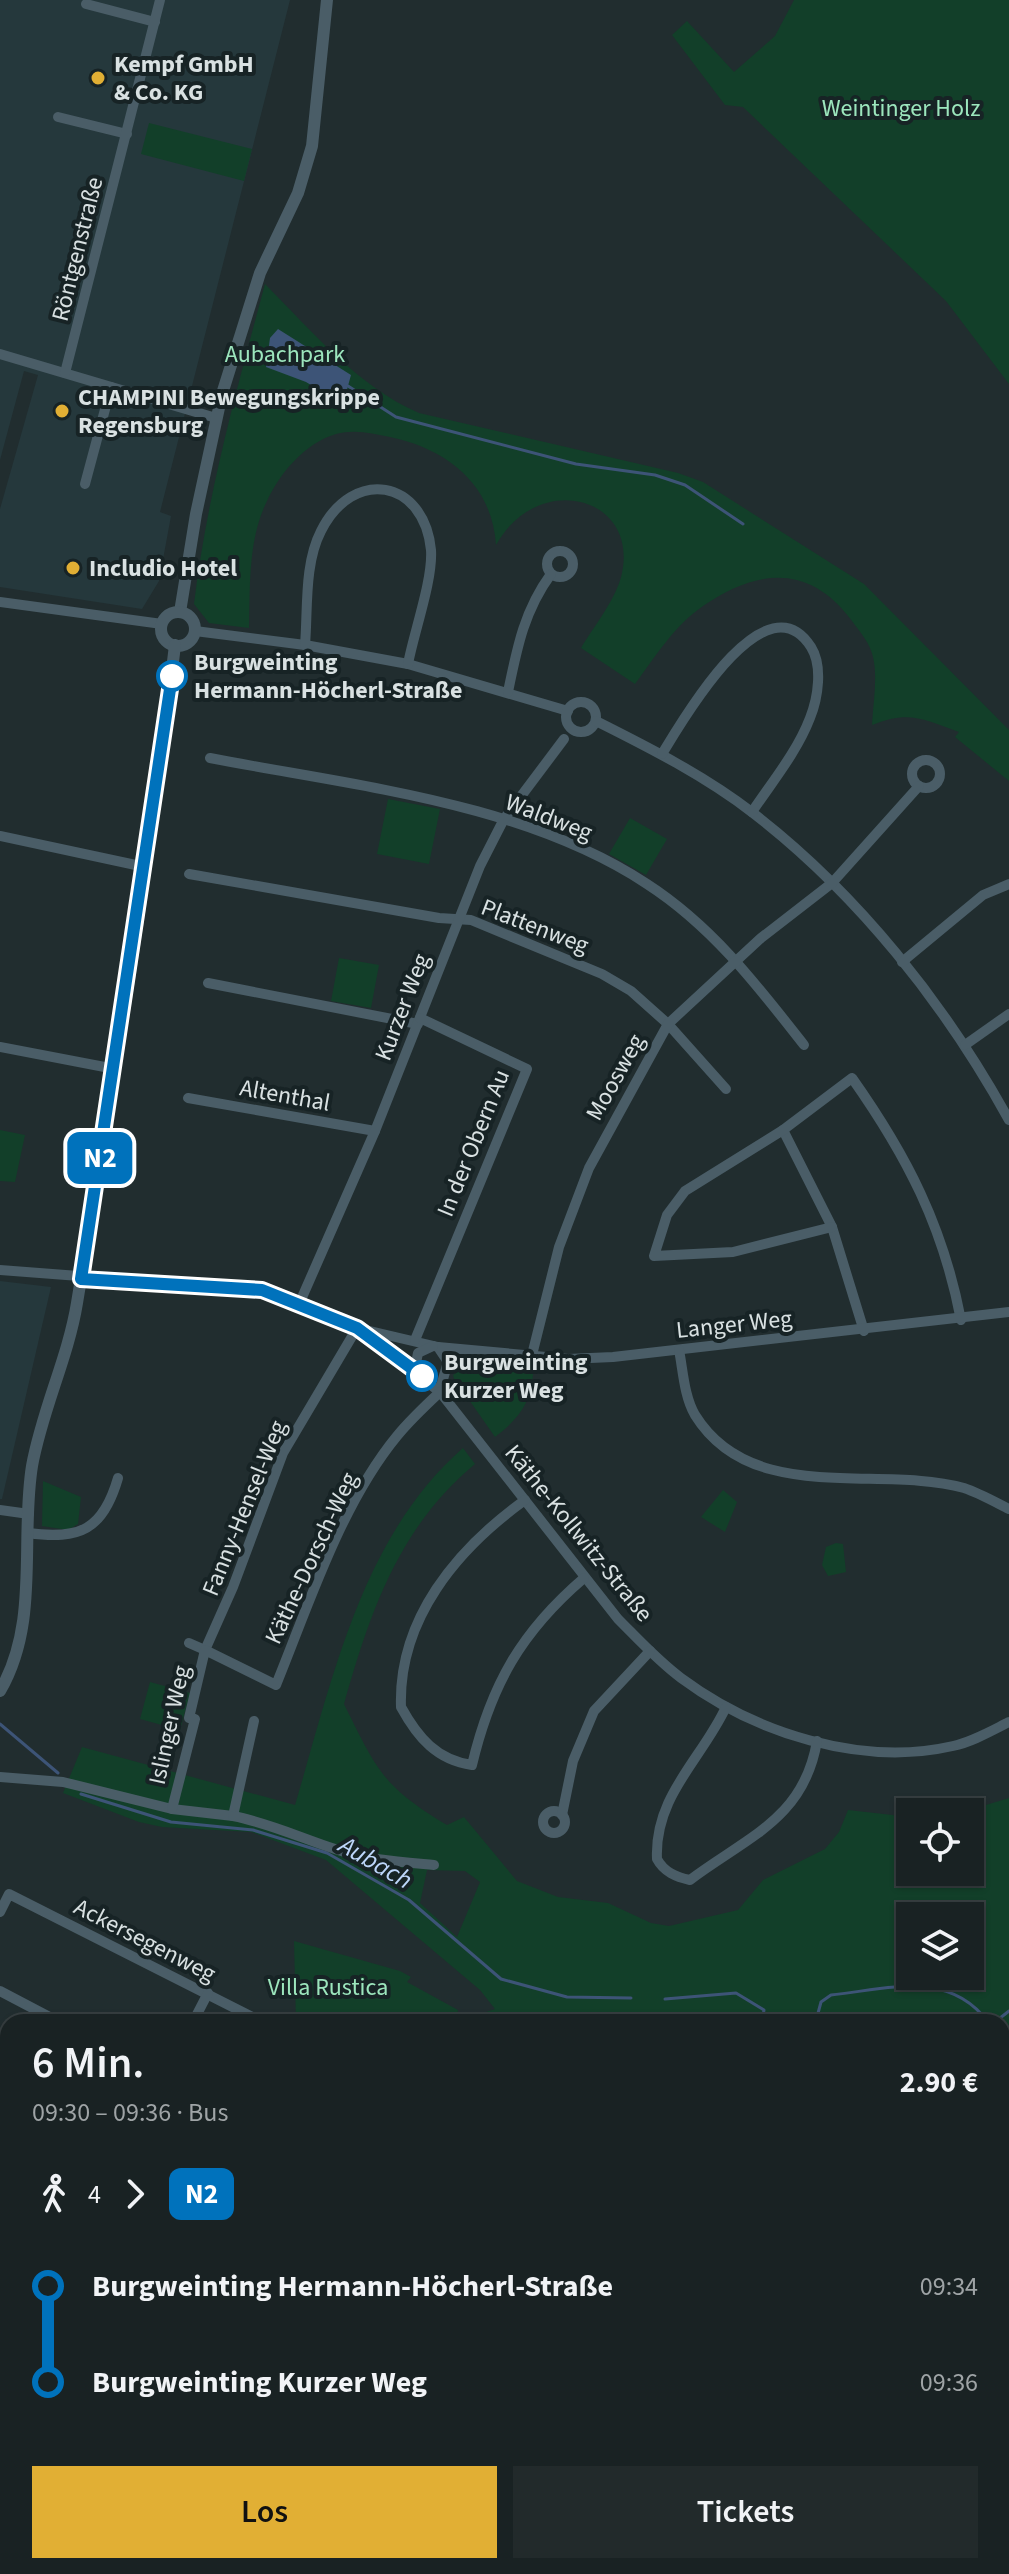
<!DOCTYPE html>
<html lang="de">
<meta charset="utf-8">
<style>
:root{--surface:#192223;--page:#222a2b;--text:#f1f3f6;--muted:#9fa4a6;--line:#373f41;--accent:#e1af34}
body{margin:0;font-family:"Source Sans 3",sans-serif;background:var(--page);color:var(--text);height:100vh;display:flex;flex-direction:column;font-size:30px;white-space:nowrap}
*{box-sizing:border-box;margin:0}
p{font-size:26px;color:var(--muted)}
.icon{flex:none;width:44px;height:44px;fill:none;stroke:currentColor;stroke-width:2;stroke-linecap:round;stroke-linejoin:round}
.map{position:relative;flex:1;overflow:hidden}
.side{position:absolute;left:0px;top:2014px;width:1010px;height:560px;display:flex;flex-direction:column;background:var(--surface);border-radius:24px 24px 0 0;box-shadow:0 2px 6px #0004,0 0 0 2px var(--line)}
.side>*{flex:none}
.badge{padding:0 16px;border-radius:12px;font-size:28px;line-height:52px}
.tools{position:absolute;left:896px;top:1798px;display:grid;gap:16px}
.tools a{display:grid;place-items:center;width:88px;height:88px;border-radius:0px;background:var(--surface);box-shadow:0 2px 6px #0004,0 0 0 2px var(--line);font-size:40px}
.map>.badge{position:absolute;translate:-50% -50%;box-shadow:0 0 0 4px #fff}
.legs{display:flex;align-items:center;gap:12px;height:88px;padding:0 32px;font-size:26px}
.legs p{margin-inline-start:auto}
.head{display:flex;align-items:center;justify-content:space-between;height:136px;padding:0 32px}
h1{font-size:44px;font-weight:600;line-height:60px}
.button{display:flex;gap:16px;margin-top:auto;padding:16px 32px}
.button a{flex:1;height:92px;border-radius:0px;background:var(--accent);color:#111;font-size:32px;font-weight:600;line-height:92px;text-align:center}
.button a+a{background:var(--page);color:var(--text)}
ul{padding:0 32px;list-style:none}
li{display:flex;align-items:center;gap:28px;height:96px;font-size:30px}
li i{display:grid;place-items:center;width:12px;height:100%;margin:0 10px;background:currentColor}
li i::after{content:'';width:20px;height:20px;margin:-10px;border:6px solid;border-radius:50%;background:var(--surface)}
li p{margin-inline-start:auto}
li:first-child i{background:linear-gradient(#0000 50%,currentColor 0)}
li:last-child i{background:linear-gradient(currentColor 50%,#0000 0)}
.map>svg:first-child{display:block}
.built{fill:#25383c}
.green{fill:#123f29;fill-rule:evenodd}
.water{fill:#3d5477}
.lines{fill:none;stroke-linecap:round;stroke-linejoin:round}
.stream{stroke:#3d5477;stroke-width:3}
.minor{stroke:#4a5d67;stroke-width:10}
.tertiary{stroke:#4a5d67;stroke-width:12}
.line-1-casing{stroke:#fff;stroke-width:18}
.line-1{stroke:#0072bc;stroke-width:12}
.poi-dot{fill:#e1af34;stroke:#172325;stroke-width:3}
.stop-1-dot{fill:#fff;stroke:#0072bc;stroke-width:4}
.labels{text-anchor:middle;stroke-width:8;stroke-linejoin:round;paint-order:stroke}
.poi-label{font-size:24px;font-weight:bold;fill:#d9e1e2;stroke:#172325;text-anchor:start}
.park-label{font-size:24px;fill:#9ce6bd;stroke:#172325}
.street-label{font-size:24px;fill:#d9e1e2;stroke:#172325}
.stop-label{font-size:24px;font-weight:bold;fill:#d9e1e2;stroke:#172325;text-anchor:start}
.water-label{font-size:26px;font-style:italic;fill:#bdd6fa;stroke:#172325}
</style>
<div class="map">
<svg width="1009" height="2574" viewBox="0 0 1009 2574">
<rect width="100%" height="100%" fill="#212d2f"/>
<g class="built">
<polygon points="0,0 290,0 160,512 171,516 159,581 142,609 0,587 0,509 38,375 24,371 0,460"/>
<polygon points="0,1281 51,1287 2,1499 0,1499"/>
<polygon points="0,2142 8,2146 8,2306 0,2322"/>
<polygon points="125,2566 352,2566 351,2574 124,2574"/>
</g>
<g class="green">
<polygon points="794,0 1009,0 1009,384 946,301 743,107 725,105 672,35 687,21 734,72 775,36"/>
<polygon points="149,123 252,149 244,181 141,154"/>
<path d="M265,284C312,331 357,386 419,413L678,473L703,482L864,584L1009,730V781L955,737L959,732C923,719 909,710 872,725C873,703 878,678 873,657C870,643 860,632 852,621C810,564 758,568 703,606C674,626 655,657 635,684L581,648C594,626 617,598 622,573C638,496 538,470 496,545C492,484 447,449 390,437C372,433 354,429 336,434C305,443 280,473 267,501C248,539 250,586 249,628L209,623L194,604C207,495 237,389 265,284Z"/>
<polygon points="388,799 440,809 429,864 377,854"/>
<polygon points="630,818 667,839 646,875 609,854"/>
<polygon points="339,958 379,965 371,1008 331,1001"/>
<polygon points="0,1130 25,1135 15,1182 0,1181"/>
<path d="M470,1362L478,1368L533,1374C531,1404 518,1419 495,1437L465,1394L459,1397L453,1375Z"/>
<path d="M463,1448L475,1464C399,1527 370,1612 344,1704C377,1770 382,1786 447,1825L464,1817L517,1881L558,1897L608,1903L651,1923L669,1926L738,1910L763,1880L825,1849L839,1832L848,1810L910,1817V1872H970V1812H963L1009,1798V2245L1002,2240V2022H493L486,2012L495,2009L480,1990L326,1860L251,1832L162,1827L139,1822L63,1793L82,1747L295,1805C332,1681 361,1537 463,1448ZM427,1870L465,1871L480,1882L457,1937L420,1903ZM910,1916H970V1976H910Z"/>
<polygon points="43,1481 81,1497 78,1524 68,1530 42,1526"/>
<polygon points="723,1490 737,1502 725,1532 701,1517"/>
<polygon points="836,1543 843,1544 846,1572 828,1576 822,1565 826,1547"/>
<polygon points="150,1682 190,1693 180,1730 140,1719"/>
<polygon points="294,1941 400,1971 411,1977 407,1982 458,2010 456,2022 296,2022"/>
<polygon points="0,2516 8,2516 8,2566 89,2566 88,2574 0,2574"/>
<polygon points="352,2566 415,2566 426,2574 351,2574"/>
</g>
<polygon class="water" points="278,329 351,375 346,393 334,399 306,382 266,367 270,338"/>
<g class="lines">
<g class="stream">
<polyline points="348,386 396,417 576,464 655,475 685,485 743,524"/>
<polyline points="0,1724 58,1773"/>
<polyline points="81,1794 171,1822 253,1830 327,1853 409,1900 501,1979 567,1997 631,1998"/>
<polyline points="665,1999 736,1993 764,2010 762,2022"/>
<path d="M795,2022L817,2017L821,2002L831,1995C888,1989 949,1969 988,2022"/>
<polyline points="995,2022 1009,2011"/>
</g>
<g class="minor">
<polyline points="86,4 155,22"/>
<polyline points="58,117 127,134"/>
<polyline points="0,354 216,418"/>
<polyline points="65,373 160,0"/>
<polyline points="85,484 111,387"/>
<circle cx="560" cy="564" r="13"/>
<polyline points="0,602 162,624"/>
<polyline points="195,631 305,645 408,664 568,711"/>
<path d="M305,645C308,609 304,564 321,531C353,467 424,479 431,550C433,580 414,632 408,664"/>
<path d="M508,692C517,648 524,611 551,574"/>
<circle cx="581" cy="717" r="15"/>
<path d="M596,721C650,748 705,776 753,813C858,894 945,1004 1009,1120"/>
<path d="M662,754C681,723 765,575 811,647C823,666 818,698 810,718C797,752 772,782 752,812"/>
<path d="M210,758C354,786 523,802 647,884C712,926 757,985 804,1045"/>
<circle cx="926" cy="774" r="14"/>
<polyline points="0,836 145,867"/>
<polyline points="189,874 439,918 471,920 602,974 631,991 668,1024 726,1089"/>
<polyline points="902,962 983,895 1009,884"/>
<polyline points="208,983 418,1024"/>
<polyline points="965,1045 1009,1014"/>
<polyline points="0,1047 115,1069"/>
<polyline points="188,1098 375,1131"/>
<polyline points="783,1130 832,1227 864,1331"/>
<path d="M832,1227L733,1252L654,1256L667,1215L685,1191L783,1130L852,1078C907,1156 943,1226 961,1320"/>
<polyline points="0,1270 262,1290 357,1328 438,1347 448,1362 441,1386 443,1394"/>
<polyline points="300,1302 375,1131 480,866 504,819 564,739"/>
<path d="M357,1328L440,1392L618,1619C638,1639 658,1661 681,1678C755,1733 861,1767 953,1746C972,1742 991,1731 1009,1722"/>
<polyline points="415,1340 527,1069 420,1018"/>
<polyline points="438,1347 568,1359 613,1357 1009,1312"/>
<path d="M679,1350C683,1370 684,1396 695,1415C752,1507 879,1464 964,1488C979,1493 995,1502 1009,1509"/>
<polyline points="532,1355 559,1247 589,1168 668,1024 761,938 832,883 919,786"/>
<polyline points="419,1372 416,1363 418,1353 433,1346"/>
<path d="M525,1500C457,1549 398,1619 401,1707C418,1738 437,1760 472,1765C491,1685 521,1632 584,1578"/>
<polyline points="0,1510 29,1514"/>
<path d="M28,1533C80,1540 103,1530 118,1478"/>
<polyline points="189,1643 205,1650 233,1587 283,1453 357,1328"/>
<path d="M726,1707C702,1759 654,1796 657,1859C664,1872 676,1877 690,1880C747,1837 804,1819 817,1741"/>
<polyline points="0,1777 63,1782 172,1809 233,1816 254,1721"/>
<path d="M172,1809L195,1719L189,1718L205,1650L276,1685C309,1604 341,1504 397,1436C410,1420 425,1406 440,1392"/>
<circle cx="554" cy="1822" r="11"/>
<polyline points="562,1815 573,1761 594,1711 650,1651"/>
<path d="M233,1816C269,1823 301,1838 335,1849C367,1860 401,1862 434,1865"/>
<polyline points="0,1912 9,1894 262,2022"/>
<polyline points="0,1991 59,2022"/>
<polyline points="193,2022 208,1993"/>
<polyline points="0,2094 8,2098"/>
<polyline points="1002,2316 1009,2321"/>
<polyline points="0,2334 8,2318"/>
<polyline points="1002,2437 1009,2427"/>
<polyline points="0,2453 8,2454"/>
<polyline points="1002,2559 1009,2564"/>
<polyline points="440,2566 452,2574"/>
<polyline points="505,2566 517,2574"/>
<polyline points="680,2566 692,2574"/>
<polyline points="843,2566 855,2574"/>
<polyline points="578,2574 583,2566"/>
<polyline points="907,2574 912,2566"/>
</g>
<g class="tertiary">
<polyline points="180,612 196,514 222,394 260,273 298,193 312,146 327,0"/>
<circle cx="178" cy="629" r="17"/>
<path d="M0,1691C40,1622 20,1541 32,1466C42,1410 68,1358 77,1303C113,1084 149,865 175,645"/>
</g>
</g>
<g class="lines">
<g class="line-1-casing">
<polyline id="line-1" points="172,676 81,1279 262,1290 357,1328 422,1376"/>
</g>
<use href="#line-1" class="line-1"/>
</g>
<g class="poi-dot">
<circle cx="98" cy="78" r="8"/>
<circle cx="62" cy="411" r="8"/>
<circle cx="73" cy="568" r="8"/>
</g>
<g class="stop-1-dot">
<circle cx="172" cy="676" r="14"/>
<circle cx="422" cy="1376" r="14"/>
</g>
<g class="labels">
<g class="poi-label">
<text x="114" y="72">Kempf GmbH<tspan x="114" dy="28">&amp; Co. KG</tspan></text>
<text x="78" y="405">CHAMPINI Bewegungskrippe<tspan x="78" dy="28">Regensburg</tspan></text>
<text x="89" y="576">Includio Hotel</text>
</g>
<g class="park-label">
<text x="901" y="116">Weintinger Holz</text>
<text x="285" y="362">Aubachpark</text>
<text x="328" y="1995">Villa Rustica</text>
</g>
<g class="street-label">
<text transform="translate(77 249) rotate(-76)" y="8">Röntgenstraße</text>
<text transform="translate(549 817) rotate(21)" y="8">Waldweg</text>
<text transform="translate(535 926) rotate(21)" y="8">Plattenweg</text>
<text transform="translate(402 1007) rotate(-69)" y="8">Kurzer Weg</text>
<text transform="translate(615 1077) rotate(-61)" y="8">Moosweg</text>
<text transform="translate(285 1095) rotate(10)" y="8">Altenthal</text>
<text transform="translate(473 1143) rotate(-68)" y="8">In der Obern Au</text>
<text transform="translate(734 1324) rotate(-6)" y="8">Langer Weg</text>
<text transform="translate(244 1508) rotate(-68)" y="8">Fanny-Hensel-Weg</text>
<text transform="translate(579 1533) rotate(51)" y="8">Käthe-Kollwitz-Straße</text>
<text transform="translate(311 1558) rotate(-65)" y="8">Käthe-Dorsch-Weg</text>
<text transform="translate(169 1725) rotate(-78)" y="8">Islinger Weg</text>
<text transform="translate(145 1940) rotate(27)" y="8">Ackersegenweg</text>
</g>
<g class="stop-label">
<text x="194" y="670">Burgweinting<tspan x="194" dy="28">Hermann-Höcherl-Straße</tspan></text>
<text x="444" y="1370">Burgweinting<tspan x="444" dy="28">Kurzer Weg</tspan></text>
</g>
<g class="water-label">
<text transform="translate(376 1862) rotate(30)" y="9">Aubach</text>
</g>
</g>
</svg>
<div class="tools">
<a><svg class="icon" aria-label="locate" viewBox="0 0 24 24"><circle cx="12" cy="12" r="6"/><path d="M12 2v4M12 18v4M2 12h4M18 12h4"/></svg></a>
<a><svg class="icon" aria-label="layers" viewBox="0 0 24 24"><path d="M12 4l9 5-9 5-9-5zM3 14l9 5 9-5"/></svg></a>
</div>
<b class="badge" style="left:100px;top:1158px;background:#0072bc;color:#fff">N2</b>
<section class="side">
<div class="head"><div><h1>6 Min.</h1><p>09:30 – 09:36 · Bus</p></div><b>2.90 €</b></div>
<div class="legs"><svg class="icon" aria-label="walk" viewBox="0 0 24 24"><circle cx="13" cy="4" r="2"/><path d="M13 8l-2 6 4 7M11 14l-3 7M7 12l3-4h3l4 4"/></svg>4<svg class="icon" aria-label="forward" viewBox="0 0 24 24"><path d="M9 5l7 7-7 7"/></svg><b class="badge" style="background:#0072bc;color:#fff">N2</b></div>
<ul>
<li><i style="color:#0072bc"></i><b>Burgweinting Hermann-Höcherl-Straße</b><p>09:34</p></li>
<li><i style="color:#0072bc"></i><b>Burgweinting Kurzer Weg</b><p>09:36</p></li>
</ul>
<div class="button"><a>Los</a><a>Tickets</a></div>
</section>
</div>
